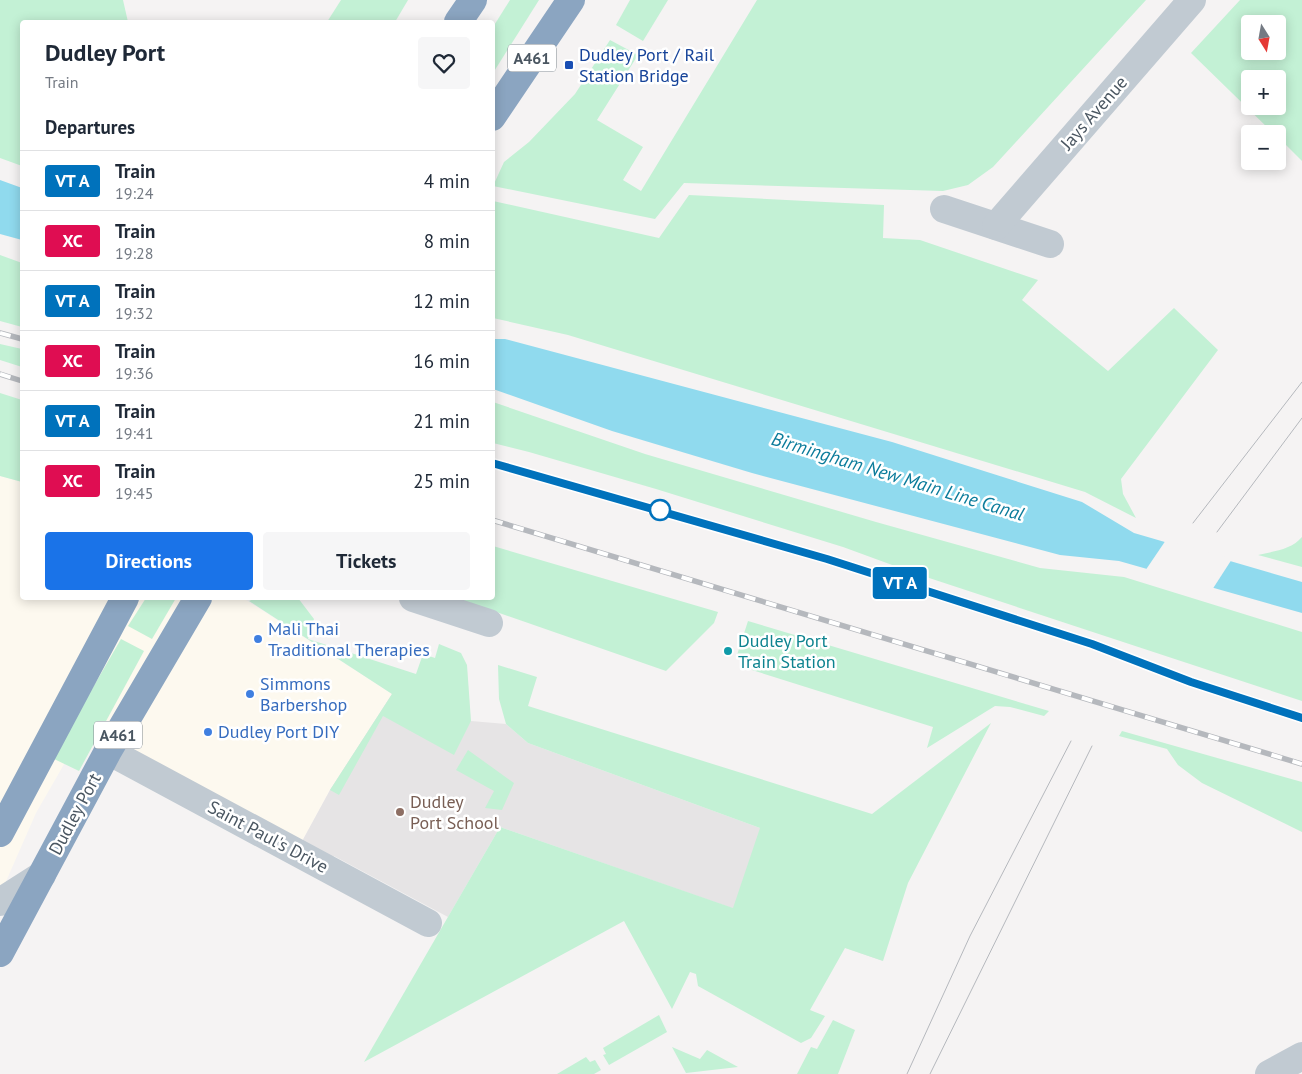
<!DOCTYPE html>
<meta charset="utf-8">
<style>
:root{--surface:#fff;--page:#f6f6f7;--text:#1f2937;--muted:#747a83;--line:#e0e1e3;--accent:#1a73e8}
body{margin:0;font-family:"PT Sans",sans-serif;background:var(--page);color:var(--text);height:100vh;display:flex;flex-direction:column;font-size:19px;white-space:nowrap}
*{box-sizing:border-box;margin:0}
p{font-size:16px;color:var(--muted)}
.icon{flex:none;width:28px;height:28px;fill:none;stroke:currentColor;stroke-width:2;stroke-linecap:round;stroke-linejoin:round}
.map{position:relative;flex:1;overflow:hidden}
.details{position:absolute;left:20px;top:20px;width:475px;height:580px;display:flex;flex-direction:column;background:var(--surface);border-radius:5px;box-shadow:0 2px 12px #0003}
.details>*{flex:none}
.badge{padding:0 10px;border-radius:4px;font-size:18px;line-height:32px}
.needle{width:32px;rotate:169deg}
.buttons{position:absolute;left:1241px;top:15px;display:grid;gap:10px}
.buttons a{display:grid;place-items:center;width:45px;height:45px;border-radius:5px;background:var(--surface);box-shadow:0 2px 12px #0003;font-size:25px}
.map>.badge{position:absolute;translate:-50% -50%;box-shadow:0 0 0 2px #fff}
h2{padding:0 25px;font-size:19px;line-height:45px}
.round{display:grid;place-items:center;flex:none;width:52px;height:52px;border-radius:5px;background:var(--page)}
.head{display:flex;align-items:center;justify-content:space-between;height:85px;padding:0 25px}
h1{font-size:24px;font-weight:700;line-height:38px}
.button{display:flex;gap:10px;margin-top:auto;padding:10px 25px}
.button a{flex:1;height:58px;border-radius:5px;background:var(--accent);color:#fff;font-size:20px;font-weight:700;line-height:58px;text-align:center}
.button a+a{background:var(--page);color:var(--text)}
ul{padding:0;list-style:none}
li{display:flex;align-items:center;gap:15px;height:60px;padding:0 25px;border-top:1px solid var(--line)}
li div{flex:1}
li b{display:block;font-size:19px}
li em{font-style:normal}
li .badge{min-width:55px;font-weight:700;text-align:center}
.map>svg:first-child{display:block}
.commercial{fill:#fdf9ef}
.education{fill:#e6e4e5}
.green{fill:#c3f1d5;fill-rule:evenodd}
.water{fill:#90daee}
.pier{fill:#f5f3f3}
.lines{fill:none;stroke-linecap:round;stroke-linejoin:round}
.street{stroke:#c1cad2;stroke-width:28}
.highway{stroke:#8ba5c1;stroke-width:28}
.tram{stroke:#b5b8bd;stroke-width:1}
.rail-casing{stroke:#b5b8bd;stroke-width:5.5}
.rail{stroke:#fff;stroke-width:4;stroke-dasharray:11;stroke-linecap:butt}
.line-casing{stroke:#fff;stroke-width:11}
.line{stroke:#0072bc;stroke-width:8}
.transit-dot{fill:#1a4fb4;stroke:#fff;stroke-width:2}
.stop-dot{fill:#fff;stroke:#0072bc;stroke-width:2.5}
.shop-dot{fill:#3f7fe0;stroke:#fff;stroke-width:2}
.culture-dot{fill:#0f9aa8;stroke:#fff;stroke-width:2}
.education-dot{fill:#8d6e63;stroke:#fff;stroke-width:2}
.labels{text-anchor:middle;stroke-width:5;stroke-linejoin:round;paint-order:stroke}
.shield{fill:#fff;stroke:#808990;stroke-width:1}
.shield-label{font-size:16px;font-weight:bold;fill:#4a5661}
.transit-label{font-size:18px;fill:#164399;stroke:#fff;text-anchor:start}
.street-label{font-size:18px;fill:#4a5661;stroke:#fff}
.shop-label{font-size:18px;fill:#366cbe;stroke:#fff;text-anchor:start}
.culture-label{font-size:18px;fill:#0d838f;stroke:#fff;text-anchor:start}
.education-label{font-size:18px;fill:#785e54;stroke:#fff;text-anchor:start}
.water-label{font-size:19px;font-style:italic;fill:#0c7c9b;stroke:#fff}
</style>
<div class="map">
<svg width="1302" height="1074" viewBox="0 0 1302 1074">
<rect width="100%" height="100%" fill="#f5f3f3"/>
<polygon class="commercial" points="0,476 22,482 22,598 243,598 392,694 330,790 300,845 173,773 86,726 36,813 0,895"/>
<polygon class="education" points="392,694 471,721 506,724 528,743 760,828 883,961 500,827 448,917 334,856 331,862 300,845 330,790"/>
<g class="green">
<polygon points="0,0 123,0 128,22 22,22 22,166 0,158"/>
<polygon points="341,0 408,0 395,22 327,22"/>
<polygon points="510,0 539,0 493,73 493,27"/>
<polygon points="630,0 668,0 643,41 616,25"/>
<polygon points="757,0 1146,0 993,167 968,185 943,191 684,183 655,219 493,186 504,162 529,142 575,94 610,40 638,55 597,120 643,147 623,180 641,191"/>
<path d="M1240,0H1302V161L1278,137V134H1274L1191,53ZM1250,24H1278V51H1250ZM1250,79H1278V106H1250Z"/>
<polygon points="689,195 884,205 883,238 920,240 1038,280 1022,300 1108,371 1174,308 1218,350 1121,479 1123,494 1136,518 1085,492 568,335 493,318 493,201 659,238"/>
<polygon points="0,255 22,263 22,327 0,321"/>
<polygon points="0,344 22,349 22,367 0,360"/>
<polygon points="0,393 22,400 22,482 0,476"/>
<polygon points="493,402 645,454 876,522 1040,568 1124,577 1302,632 1302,701 914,573 843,547 656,489 529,452 493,443"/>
<path d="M1302,537V567L1258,555C1274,551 1291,550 1302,537Z"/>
<polygon points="493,546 718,612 714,623 666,671 456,598 492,598"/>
<polygon points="146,598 176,598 152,639 128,626"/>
<polygon points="256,598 298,598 314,619 308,639 416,674 423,654 435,658 439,644 461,653 467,665 471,721 454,755 383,716 339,795 330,790 392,694 249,601"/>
<polygon points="748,621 1049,711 1044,716 1010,707 995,706 927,748 933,727 752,670 755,661 737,655"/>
<polygon points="121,639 144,651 79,771 52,758"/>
<polygon points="498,665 537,677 528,706 872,814 991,723 908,883 883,961 845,948 810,1010 825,1016 811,1038 801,1043 698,986 696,974 690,972 672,1009 624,921 364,1062 500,827 733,908 760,828 528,743 506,724 499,699"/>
<polygon points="1122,731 1302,782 1302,832 1202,783 1178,765 1167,749 1119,736"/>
<polygon points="468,750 514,783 502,810 485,808 494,791 456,770"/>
<polygon points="659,1015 667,1032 609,1065 603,1055 606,1054 603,1048"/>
<polygon points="833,1020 855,1030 838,1074 797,1074 811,1047 817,1049"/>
<polygon points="672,1047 700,1059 707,1050 738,1067 686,1073"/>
<polygon points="586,1057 590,1062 595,1060 601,1070 594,1074 557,1074"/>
</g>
<g class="water">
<polygon points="0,180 22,188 22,240 0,234"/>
<polygon points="493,339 505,339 892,442 1082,502 1134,533 1302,582 1302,613 1119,561 1060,555 752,473 612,431 493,389"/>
</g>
<polygon class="pier" points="1166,540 1232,559 1212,590 1145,571"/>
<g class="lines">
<g class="street">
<polyline points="944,209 1050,244"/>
<polyline points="996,226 1192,0"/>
<polyline points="413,598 489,623"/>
<polyline points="108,751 428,923"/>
<polyline points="0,902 42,875"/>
<polyline points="1269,1074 1302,1056"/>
</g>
<g class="highway">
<polyline points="458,22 473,0"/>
<polyline points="492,117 571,0"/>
<polyline points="0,833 125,598"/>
<polyline points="0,953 108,751 198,598"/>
</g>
<g class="tram">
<polyline points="1193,523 1302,382"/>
<polyline points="1217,532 1302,418"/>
<polyline points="907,1074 970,936 1071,741"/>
<polyline points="930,1074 1092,746"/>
</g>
<g class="rail-casing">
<g id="rail">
<polyline points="0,333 22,339"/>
<polyline points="0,374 22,381"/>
<polyline points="492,463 827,559 1092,645 1191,682 1302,718"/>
<polyline points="492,520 1302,764"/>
</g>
</g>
<use href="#rail" class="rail"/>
</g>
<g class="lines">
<g class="line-casing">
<polyline id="line" points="492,463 827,559 1092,644 1191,682 1302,718"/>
</g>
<use href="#line" class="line"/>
</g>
<rect class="transit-dot" x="564" y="60" width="10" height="10" rx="2.5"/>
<circle class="stop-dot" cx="660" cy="510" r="10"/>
<g class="shop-dot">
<circle cx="258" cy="639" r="5"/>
<circle cx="250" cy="694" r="5"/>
<circle cx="208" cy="732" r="5"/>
</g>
<circle class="culture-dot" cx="728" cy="651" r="5"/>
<circle class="education-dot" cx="400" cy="812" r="5"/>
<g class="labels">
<g class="shield">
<rect x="508" y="44.5" width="48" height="27" rx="4"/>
<rect x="94" y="721.5" width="48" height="27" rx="4"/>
</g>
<g class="shield-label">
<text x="532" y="64">A461</text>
<text x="118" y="741">A461</text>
</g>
<g class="transit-label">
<text x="579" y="61">Dudley Port / Rail<tspan x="579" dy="21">Station Bridge</tspan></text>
</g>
<g class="street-label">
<text transform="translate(1094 113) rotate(-49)" y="6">Jays Avenue</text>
<text transform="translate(75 814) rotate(-62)" y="6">Dudley Port</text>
<text transform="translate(268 837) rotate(28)" y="6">Saint Paul's Drive</text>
</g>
<g class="shop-label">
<text x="268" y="635">Mali Thai<tspan x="268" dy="21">Traditional Therapies</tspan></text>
<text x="260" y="690">Simmons<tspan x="260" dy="21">Barbershop</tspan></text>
<text x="218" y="738">Dudley Port DIY</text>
</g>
<g class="culture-label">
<text x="738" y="647">Dudley Port<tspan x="738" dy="21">Train Station</tspan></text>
</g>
<g class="education-label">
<text x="410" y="808">Dudley<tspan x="410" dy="21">Port School</tspan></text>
</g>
<g class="water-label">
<text transform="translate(898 476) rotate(17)" y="7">Birmingham New Main Line Canal</text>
</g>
</g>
</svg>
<div class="buttons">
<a><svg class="needle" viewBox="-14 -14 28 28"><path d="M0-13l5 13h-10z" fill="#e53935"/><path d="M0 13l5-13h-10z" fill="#747a83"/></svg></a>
<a>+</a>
<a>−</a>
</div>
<b class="badge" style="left:900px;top:583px;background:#0072bc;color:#fff">VT A</b>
<section class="details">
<div class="head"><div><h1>Dudley Port</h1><p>Train</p></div><a class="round"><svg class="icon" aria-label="heart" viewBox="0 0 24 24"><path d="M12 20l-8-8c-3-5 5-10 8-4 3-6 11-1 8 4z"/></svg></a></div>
<h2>Departures</h2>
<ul>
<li><span class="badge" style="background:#0072bc;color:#fff">VT A</span><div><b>Train</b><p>19:24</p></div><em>4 min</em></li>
<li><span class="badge" style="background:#df0d52;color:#fff">XC</span><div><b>Train</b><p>19:28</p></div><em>8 min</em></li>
<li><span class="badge" style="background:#0072bc;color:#fff">VT A</span><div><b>Train</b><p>19:32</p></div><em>12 min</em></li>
<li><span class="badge" style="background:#df0d52;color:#fff">XC</span><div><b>Train</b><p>19:36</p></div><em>16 min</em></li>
<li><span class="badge" style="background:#0072bc;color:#fff">VT A</span><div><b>Train</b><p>19:41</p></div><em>21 min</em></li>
<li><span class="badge" style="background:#df0d52;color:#fff">XC</span><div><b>Train</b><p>19:45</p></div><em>25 min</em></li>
</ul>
<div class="button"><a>Directions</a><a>Tickets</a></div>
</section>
</div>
